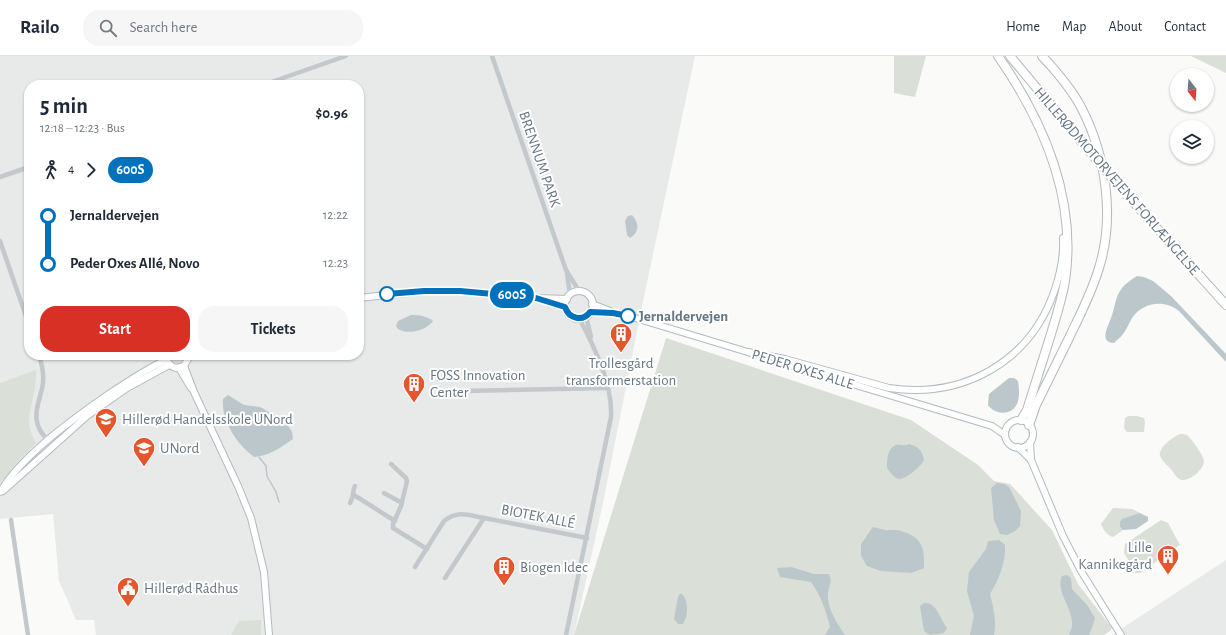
<!DOCTYPE html>
<meta charset="utf-8">
<style>
:root{--surface:#fff;--page:#f6f6f7;--text:#1f2937;--muted:#747a83;--line:#e0e1e3;--accent:#d93025}
body{margin:0;font-family:"Alegreya Sans",sans-serif;background:var(--page);color:var(--text);height:100vh;display:flex;flex-direction:column;font-size:15px;white-space:nowrap}
*{box-sizing:border-box;margin:0}
p{font-size:13px;color:var(--muted)}
.icon{flex:none;width:22px;height:22px;fill:none;stroke:currentColor;stroke-width:2;stroke-linecap:round;stroke-linejoin:round}
.map{position:relative;flex:1;overflow:hidden}
.panel{position:absolute;left:24px;top:24px;width:340px;height:280px;display:flex;flex-direction:column;background:var(--surface);border-radius:16px;box-shadow:0 1px 3px #0004}
.panel>*{flex:none}
.badge{padding:0 8px;border-radius:13px;font-size:14px;line-height:26px}
.needle{width:26px;rotate:163deg}
.tools{position:absolute;left:1170px;top:12px;display:grid;gap:8px}
.tools a{display:grid;place-items:center;width:44px;height:44px;border-radius:50%;background:var(--surface);box-shadow:0 1px 3px #0004;font-size:20px}
.map>.badge{position:absolute;translate:-50% -50%;box-shadow:0 0 0 2px #fff}
.legs{display:flex;align-items:center;gap:6px;height:44px;padding:0 16px;font-size:13px}
.legs p{margin-inline-start:auto}
.headline{display:flex;align-items:center;justify-content:space-between;height:68px;padding:0 16px}
h1{font-size:22px;font-weight:700;line-height:30px}
.button{display:flex;gap:8px;margin-top:auto;padding:8px 16px}
.button a{flex:1;height:46px;border-radius:16px;background:var(--accent);color:#fff;font-size:16px;font-weight:700;line-height:46px;text-align:center}
.button a+a{background:var(--page);color:var(--text)}
ul{padding:0 16px;list-style:none}
li{display:flex;align-items:center;gap:14px;height:48px;font-size:15px}
li i{display:grid;place-items:center;width:6px;height:100%;margin:0 5px;background:currentColor}
li i::after{content:'';width:10px;height:10px;margin:-5px;border:3px solid;border-radius:50%;background:var(--surface)}
li p{margin-inline-start:auto}
li:first-child i{background:linear-gradient(#0000 50%,currentColor 0)}
li:last-child i{background:linear-gradient(currentColor 50%,#0000 0)}
header{display:flex;align-items:center;gap:24px;box-sizing:border-box;height:56px;padding:0 20px;background:var(--surface);border-bottom:1px solid var(--line)}
header strong{font-size:19px}
nav{display:flex;gap:22px;margin-inline-start:auto;font-size:14px}
.search{width:280px;height:36px;background:var(--page);display:flex;align-items:center;gap:10px;box-sizing:border-box;padding:0 14px;border-radius:16px;color:var(--muted);font-size:15px}
.map>svg:first-child{display:block}
.built{fill:#e8e9e9;fill-rule:evenodd}
.green{fill:#dadfd7}
.water{fill:#bbc7cb}
.lines{fill:none;stroke-linecap:round;stroke-linejoin:round}
.stream{stroke:#bbc7cb;stroke-width:1.5}
.secondary-casing{stroke:#b3babf;stroke-width:8}
.highway-casing{stroke:#b4b9bd;stroke-width:10}
.street{stroke:#c3c8cc;stroke-width:4.5}
.secondary{stroke:#fff;stroke-width:6}
.highway{stroke:#fff;stroke-width:8}
.highway-bridge-casing{stroke:#b4b9bd;stroke-width:10;stroke-linecap:butt}
.highway-bridge{stroke:#fff;stroke-width:8}
.line-1-casing{stroke:#fff;stroke-width:9}
.line-1{stroke:#0072bc;stroke-width:6}
.stop-1-dot{fill:#fff;stroke:#0072bc;stroke-width:2}
.labels{text-anchor:middle;stroke-width:4;stroke-linejoin:round;paint-order:stroke}
.street-label{font-size:15px;fill:#657683;stroke:#fff}
.stop-label{font-size:15px;font-weight:bold;fill:#657683;stroke:#fff;text-anchor:start}
.poi-label{font-size:15px;fill:#657683;stroke:#fff;text-anchor:start}
</style>
<header>
<strong>Railo</strong>
<div class="search"><svg class="icon" aria-label="search" viewBox="0 0 24 24"><circle cx="10" cy="10" r="6"/><path d="M15 15l6 6"/></svg>Search here</div>
<nav><a>Home</a><a>Map</a><a>About</a><a>Contact</a></nav>
</header>
<div class="map">
<svg width="1226" height="579" viewBox="0 0 1226 579">
<rect width="100%" height="100%" fill="#fafaf8"/>
<g class="built">
<path d="M0,0H695L641,255L603,447L574,579H96L94,564H76L59,525L53,458L0,463ZM29,29H359V299H29Z"/>
<polygon points="1226,504 1226,579 1112,579 1124,571"/>
</g>
<g class="green">
<polygon points="894,0 926,0 915,41 894,37"/>
<polygon points="1191,0 1226,0 1226,17"/>
<polygon points="666,282 911,364 978,409 994,425 1010,428 1052,474 1078,528 1112,572 1110,575 1104,579 574,579"/>
<polygon points="171,299 184,299 184,303 180,307 176,307 172,305"/>
<path d="M36,314C36,319 36,324 35,330C32,353 23,364 36,387L20,403L0,427V327Z"/>
<polygon points="1128,360 1137,360 1144,362 1145,366 1144,376 1127,376 1124,372 1125,362"/>
<path d="M1180,378C1183,378 1186,378 1188,380C1192,384 1205,401 1204,406C1203,414 1190,425 1182,424C1177,423 1174,417 1171,413C1167,409 1161,404 1160,399C1158,392 1174,380 1180,378Z"/>
<path d="M1113,452L1132,453L1140,457L1120,471L1123,474L1113,481C1107,479 1104,475 1101,468Z"/>
<polygon points="1161,464 1168,467 1180,489 1140,517 1136,517 1124,497 1125,488"/>
<polygon points="261,564 261,579 231,579 239,565"/>
</g>
<g class="water">
<path d="M632,159C639,167 640,176 630,182L627,179L625,165L628,160Z"/>
<path d="M1137,220L1144,221L1153,225L1171,240L1226,298V306L1179,255C1164,243 1143,246 1132,262C1129,267 1127,273 1123,278C1121,281 1117,284 1114,287C1098,286 1109,269 1111,262C1115,252 1115,241 1122,232C1126,227 1131,224 1137,220Z"/>
<path d="M411,259C419,259 427,260 433,265C425,275 409,279 398,273L396,270L398,265Z"/>
<path d="M1009,322H1014L1018,325C1019,332 1020,341 1017,348C1011,360 995,359 988,349L989,338Z"/>
<path d="M228,339L244,349L260,351L285,365L292,376L293,383C280,392 269,400 254,401C237,388 221,365 223,343Z"/>
<path d="M909,388C919,391 922,394 924,404C921,410 907,423 899,423C894,422 890,416 887,412C887,405 887,392 896,389C901,388 904,391 909,388Z"/>
<polygon points="997,427 1004,428 1009,431 1021,455 1020,470 1015,475 1007,479 1000,478 994,464 991,432"/>
<polygon points="1140,457 1148,461 1148,465 1136,473 1123,474 1120,471 1120,466 1122,463"/>
<path d="M873,471C877,472 881,473 885,474C890,475 896,473 901,475C922,481 925,492 924,512L911,517L881,515L867,510L861,500V488Z"/>
<path d="M999,484L1005,489C1006,506 999,523 990,538C993,550 997,567 994,579H970L974,560L967,535L969,516L986,493L988,485Z"/>
<path d="M791,511L814,518H829C833,528 828,530 828,539C827,553 838,568 845,579H825L830,571C826,554 821,540 811,526L780,521L777,512Z"/>
<path d="M1067,519L1071,522L1072,533L1087,549L1095,562L1093,569L1089,579H1069C1070,576 1072,573 1072,570C1074,553 1055,536 1062,520Z"/>
<path d="M680,538H682C689,545 688,560 683,568H678L674,563L678,541Z"/>
<path d="M924,547C937,546 940,563 947,572L944,577L930,579L924,575L920,550Z"/>
</g>
<g class="lines">
<polyline class="stream" points="259,401 266,410 267,420 276,436 279,446"/>
<g class="secondary-casing">
<g id="secondary">
<circle cx="579" cy="249" r="14"/>
<polyline points="359,242 424,235 460,235 536,242 567,243"/>
<polyline points="543,244 565,251"/>
<polyline points="592,248 610,255"/>
<polyline points="590,256 613,257 632,261 751,297"/>
<path d="M748,296L785,303L889,332C962,343 1029,307 1054,236C1060,219 1064,201 1063,182"/>
<path d="M166,299C166,306 169,310 176,312L184,310L188,303V299"/>
<polyline points="779,306 992,370 1005,379"/>
<polyline points="184,310 194,336 238,430 251,462 264,516 269,579"/>
<polyline points="179,312 191,332"/>
<circle cx="1019" cy="378" r="14"/>
<polyline points="1030,386 1031,404 1063,480 1081,515 1121,579"/>
<polyline points="1018,391 1031,404"/>
<polyline points="3,435 87,360 127,332 169,309"/>
<path d="M0,436C22,400 69,366 103,342C124,328 144,314 166,304"/>
</g>
</g>
<g class="highway-casing">
<g id="highway">
<path d="M998,0C1044,66 1077,144 1065,225C1062,243 1056,261 1051,278C1043,304 1035,329 1027,354L1021,364"/>
<polyline points="1010,0 1090,96"/>
<polyline points="1117,128 1226,249"/>
<path d="M1029,369L1036,349C1047,327 1058,304 1069,282C1080,259 1092,236 1099,212C1115,161 1106,100 1082,53C1072,33 1057,16 1042,0"/>
</g>
</g>
<g class="street">
<polyline points="492,0 566,214 579,235"/>
<polyline points="263,29 346,0"/>
<polyline points="0,121 29,111"/>
<polyline points="0,185 29,269"/>
<polyline points="567,217 570,239"/>
<polyline points="586,260 591,281"/>
<path d="M39,299C42,308 44,317 43,327C41,342 32,357 39,372C42,379 48,384 53,390"/>
<polyline points="466,335 608,332"/>
<polyline points="391,408 406,422 407,425 401,450 393,468 393,472 427,493"/>
<polyline points="384,437 402,447"/>
<polyline points="354,439 395,465"/>
<path d="M350,447C354,441 352,436 355,430"/>
<polyline points="11,464 28,579"/>
<path d="M415,511L444,465C458,454 468,459 484,462"/>
<polyline points="445,522 484,462 587,482"/>
<path d="M566,579L611,361C613,329 594,290 579,262"/>
</g>
<use href="#secondary" class="secondary"/>
<use href="#highway" class="highway"/>
<g class="highway-bridge-casing">
<polyline id="highway-bridge" points="1090,96 1117,128"/>
</g>
<use href="#highway-bridge" class="highway-bridge"/>
</g>
<g class="lines">
<g class="line-1-casing">
<path id="line-1" d="M387,238L424,235H460L536,242L565,251C569,263 583,266 590,256L613,257L628,260"/>
</g>
<use href="#line-1" class="line-1"/>
</g>
<defs>
<g id="building-pin" transform="scale(1.15)"><path d="M0 17L-7.5 6A9.5 9.5 0 1 1 7.5 6Z" fill="#e4572e" stroke="#fff"/><path d="M-4-6H4V6H1V3H-1V6H-4ZM-2.5-4.3h1.7v1.8h-1.7ZM.8-4.3h1.7v1.8H.8ZM-2.5-1h1.7V.8h-1.7ZM.8-1h1.7V.8H.8Z" fill="#fff"/></g>
<g id="university-pin" transform="scale(1.15)"><path d="M0 17L-7.5 6A9.5 9.5 0 1 1 7.5 6Z" fill="#e4572e" stroke="#fff"/><path d="M0-5L7-2L0 1L-7-2ZM-4 1L0 2.5L4 1V4Q0 6-4 4Z" fill="#fff"/></g>
<g id="civic-pin" transform="scale(1.15)"><path d="M0 17L-7.5 6A9.5 9.5 0 1 1 7.5 6Z" fill="#e4572e" stroke="#fff"/><path d="M-.6-6.5H3V-4.5H.6V-3L4-1V1h2V6H-6V1h2V-1L-.6-3ZM-1.2 2.5V6h2.4V2.5Z" fill="#fff"/></g>
</defs>
<g fill-rule="evenodd">
<use href="#building-pin" x="621" y="278"/>
<use href="#building-pin" x="414" y="328"/>
<use href="#university-pin" x="106" y="363"/>
<use href="#university-pin" x="144" y="392"/>
<use href="#building-pin" x="1168" y="500"/>
<use href="#building-pin" x="504" y="511"/>
<use href="#civic-pin" x="128" y="532"/>
</g>
<g class="stop-1-dot">
<circle cx="387" cy="238" r="7"/>
<circle cx="628" cy="260" r="7"/>
</g>
<g class="labels">
<g class="street-label">
<text transform="translate(540 103) rotate(71)" y="5">BRENNUM PARK</text>
<text transform="translate(1117 125) rotate(49)" y="5">HILLERØDMOTORVEJENS FORLÆNGELSE</text>
<text transform="translate(803 313) rotate(17)" y="5">PEDER OXES ALLE</text>
<text transform="translate(538 460) rotate(11)" y="5">BIOTEK ALLÉ</text>
</g>
<g class="stop-label">
<text x="639" y="265">Jernaldervejen</text>
</g>
<g class="poi-label">
<text x="621" y="312" text-anchor="middle">Trollesgård<tspan x="621" dy="17">transformerstation</tspan></text>
<text x="430" y="324">FOSS Innovation<tspan x="430" dy="17">Center</tspan></text>
<text x="122" y="368">Hillerød Handelsskole UNord</text>
<text x="160" y="397">UNord</text>
<text x="1152" y="496" text-anchor="end">Lille<tspan x="1152" dy="17">Kannikegård</tspan></text>
<text x="520" y="516">Biogen Idec</text>
<text x="144" y="537">Hillerød Rådhus</text>
</g>
</g>
</svg>
<div class="tools">
<a><svg class="needle" viewBox="-14 -14 28 28"><path d="M0-13l5 13h-10z" fill="#e53935"/><path d="M0 13l5-13h-10z" fill="#747a83"/></svg></a>
<a><svg class="icon" aria-label="layers" viewBox="0 0 24 24"><path d="M12 4l9 5-9 5-9-5zM3 14l9 5 9-5"/></svg></a>
</div>
<b class="badge" style="left:512px;top:239px;background:#0072bc;color:#fff">600S</b>
<section class="panel">
<div class="headline"><div><h1>5 min</h1><p>12:18 – 12:23 · Bus</p></div><b>$0.96</b></div>
<div class="legs"><svg class="icon" aria-label="walk" viewBox="0 0 24 24"><circle cx="13" cy="4" r="2"/><path d="M13 8l-2 6 4 7M11 14l-3 7M7 12l3-4h3l4 4"/></svg>4<svg class="icon" aria-label="forward" viewBox="0 0 24 24"><path d="M9 5l7 7-7 7"/></svg><b class="badge" style="background:#0072bc;color:#fff">600S</b></div>
<ul>
<li><i style="color:#0072bc"></i><b>Jernaldervejen</b><p>12:22</p></li>
<li><i style="color:#0072bc"></i><b>Peder Oxes Allé, Novo</b><p>12:23</p></li>
</ul>
<div class="button"><a>Start</a><a>Tickets</a></div>
</section>
</div>
